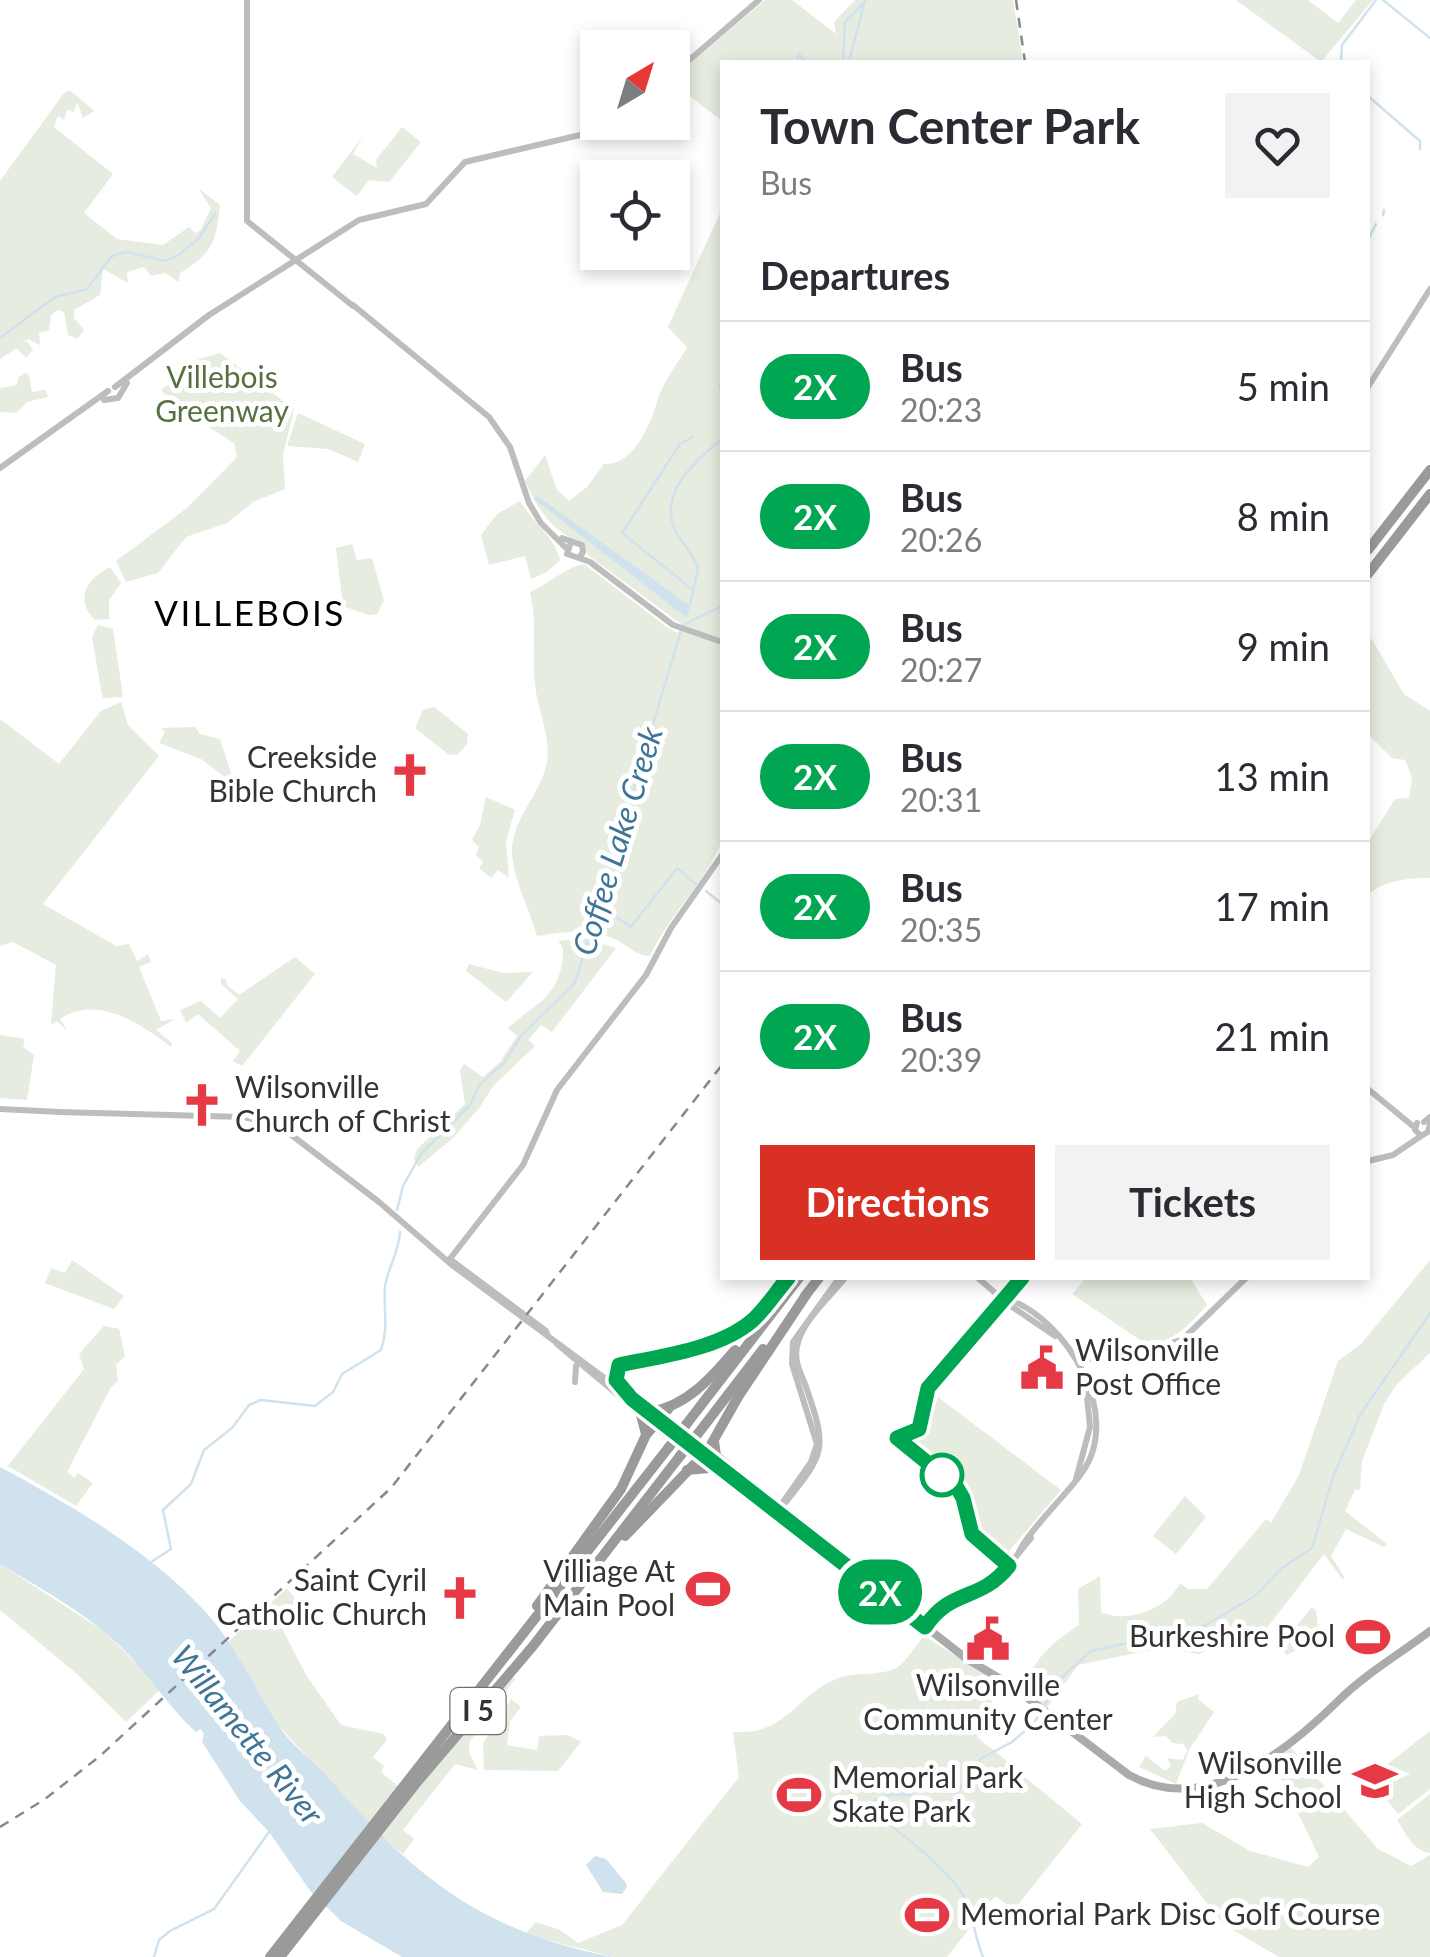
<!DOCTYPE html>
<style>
:root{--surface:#fff;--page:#f2f2f3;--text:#2b2b33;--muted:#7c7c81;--line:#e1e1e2;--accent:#d93025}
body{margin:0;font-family:Lato,sans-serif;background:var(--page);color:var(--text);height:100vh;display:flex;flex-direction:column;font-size:38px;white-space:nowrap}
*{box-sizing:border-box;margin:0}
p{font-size:32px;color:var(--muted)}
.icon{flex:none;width:55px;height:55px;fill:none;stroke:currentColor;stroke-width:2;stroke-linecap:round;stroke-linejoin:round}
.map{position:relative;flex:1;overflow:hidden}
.drawer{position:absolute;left:720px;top:60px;width:650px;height:1220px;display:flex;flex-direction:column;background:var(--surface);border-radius:0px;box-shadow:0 5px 15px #0003}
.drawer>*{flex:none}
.badge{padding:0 20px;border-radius:32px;font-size:35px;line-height:65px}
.needle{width:65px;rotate:38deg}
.buttons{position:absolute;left:580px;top:30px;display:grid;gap:20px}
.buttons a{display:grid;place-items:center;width:110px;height:110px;border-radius:0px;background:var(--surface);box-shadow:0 5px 15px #0003;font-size:50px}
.map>.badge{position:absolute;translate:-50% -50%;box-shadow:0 0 0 5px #fff}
h2{padding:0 40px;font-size:38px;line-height:90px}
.round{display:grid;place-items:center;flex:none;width:105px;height:105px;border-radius:0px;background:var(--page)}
.summary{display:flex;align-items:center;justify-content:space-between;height:170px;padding:0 40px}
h1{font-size:48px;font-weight:700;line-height:75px}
.button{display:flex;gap:20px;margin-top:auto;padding:20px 40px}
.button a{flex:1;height:115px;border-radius:0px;background:var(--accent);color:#fff;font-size:40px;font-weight:700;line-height:115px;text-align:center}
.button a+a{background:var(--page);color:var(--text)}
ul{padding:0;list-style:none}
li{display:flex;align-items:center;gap:30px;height:130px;padding:0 40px;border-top:2px solid var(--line)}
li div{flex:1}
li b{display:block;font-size:38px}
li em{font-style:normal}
li .badge{min-width:110px;font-weight:700;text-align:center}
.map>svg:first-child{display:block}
.green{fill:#e6ecdf}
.water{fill:#cfe2ee}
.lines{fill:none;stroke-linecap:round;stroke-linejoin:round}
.stream{stroke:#cfe2ee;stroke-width:2.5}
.secondary{stroke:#bdbdbd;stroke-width:6}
.primary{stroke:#ababab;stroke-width:8}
.highway{stroke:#9a9a9a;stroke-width:10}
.rail{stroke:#888;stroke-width:2.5;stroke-dasharray:10 8;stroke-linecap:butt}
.highway-bridge{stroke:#9a9a9a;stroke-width:10}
.line-casing{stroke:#fff;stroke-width:22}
.line{stroke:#00a651;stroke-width:15}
.stop-dot{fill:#fff;stroke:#00a651;stroke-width:5}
.labels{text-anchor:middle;stroke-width:10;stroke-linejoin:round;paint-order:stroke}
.shield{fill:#fff;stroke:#707070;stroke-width:2.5}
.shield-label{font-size:28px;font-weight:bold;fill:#333}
.park-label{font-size:30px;fill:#56703f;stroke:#fff}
.poi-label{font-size:30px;fill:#333;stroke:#fff;text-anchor:end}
.water-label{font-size:32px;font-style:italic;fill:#3f7597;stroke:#fff}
.quarter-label{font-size:35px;letter-spacing:2.5px;fill:#000;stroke:#fff}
</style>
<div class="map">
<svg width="1430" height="1957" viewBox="0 0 1430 1957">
<rect width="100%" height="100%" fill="#fff"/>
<g class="green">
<polygon points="765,0 792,0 836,34 834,22 855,0 1013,0 1023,62 722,62 722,121 673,83 672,79"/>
<polygon points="1236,0 1308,0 1338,23 1356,0 1373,0 1321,62"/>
<path d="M70,90L94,111L83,118L77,102L74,112L67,110L64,120L58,116L54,127L113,174L84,213L117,239L163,245L189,227L195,233L200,231L211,208L198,188L220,205C216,242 213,253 180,273L179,282L165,273L151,276L144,267L127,272L128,283L103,269L100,295L74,310V318L84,330L77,339L68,335L64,312L58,310L51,315L49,330L39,333L40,345L28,339L18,347L27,341L33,350L26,358L17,348L0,359V181L64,93Z"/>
<polygon points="402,127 421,142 389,182 369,180 357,196 332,177 363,136 353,154 377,168 376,160"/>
<path d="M722,209V840C708,880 670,913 650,956C636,956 627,945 615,939C588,927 563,932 537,936C530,909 514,882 512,854C511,817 542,795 547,761C551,736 537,709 535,684C531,651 538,627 530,592C549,584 564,568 584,564L668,628L678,633L681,624L589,556L580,541C553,534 536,506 525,481L545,455L557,490L569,501L587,487L604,464C637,466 652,418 659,396C665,379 679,362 687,347L668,327Z"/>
<polygon points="220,353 294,409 283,455 285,489 253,502 227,523 186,537 158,573 126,582 116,561 187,508 237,457 234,443 177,407 161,390 199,359"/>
<polygon points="25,373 29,375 32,392 46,390 48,397 27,402 16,413 0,412 0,388 17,385 18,378"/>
<polygon points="298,413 365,444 358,462 328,449 287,446"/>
<path d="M520,501C532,521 556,539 560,560L547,572L531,579L525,556L489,565L481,535L497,514Z"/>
<polygon points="352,544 357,560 372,558 384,601 377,614 368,615 343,606 336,548"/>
<path d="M110,567L121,583L109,600V619L95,620C74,598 87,579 110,567Z"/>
<polygon points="98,625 113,629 123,697 103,698 102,695 92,637"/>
<path d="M1371,638L1404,694L1430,711V878C1408,878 1384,880 1368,895V842L1395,799L1409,798L1412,778L1405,760L1392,758L1368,734V645Z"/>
<path d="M121,702L128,725L159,756L43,904L116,946L129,944L137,961L148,954L151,962L139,967L161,1021L175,1019L156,1030L172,1043L171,1047C142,1024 96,994 60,1019L68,1032L57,1021L51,1025L56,965L13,942L0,946V719L59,764L101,711Z"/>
<polygon points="434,707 468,734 467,744 457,755 448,754 415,728 423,710"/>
<polygon points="195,727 200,734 220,739 231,773 229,780 201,759 159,743 165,732 161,728"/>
<polygon points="486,797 515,810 506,841 509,878 498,870 491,878 479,868 483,862 476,855 479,847 472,840 480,825"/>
<path d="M584,938L616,948L552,1032L541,1025L528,1040L535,1046L493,1086L480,1107L452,1139L418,1167L414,1159L417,1149L465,1104L460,1070L464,1064L483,1077L500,1062L517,1036L508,1028C533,1005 556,999 562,963C564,952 564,948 558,941Z"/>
<polygon points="295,957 315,974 242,1066 233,1061 240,1051 198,1014 186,1023 180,1010 201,1001 220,1018 238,999 221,984 221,978 226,979 227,985 239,995"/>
<polygon points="469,964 503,973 533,972 506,1002 466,971"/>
<polygon points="0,1035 25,1039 23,1047 34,1055 27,1100 0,1098"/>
<polygon points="72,1260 124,1296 114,1309 45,1283 51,1268 65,1273"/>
<path d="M1430,1260V1353L1397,1384L1384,1404L1362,1461L1360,1490H1355L1345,1511L1387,1544L1384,1547L1346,1529L1331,1556L1345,1578L1342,1579L1324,1554L1260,1637L1254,1630L1199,1654L1160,1648L1078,1665L1047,1708L1024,1690C1034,1657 1051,1644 1079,1625L1078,1589L1100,1576L1101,1612C1128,1624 1167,1609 1180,1583L1188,1589H1207L1266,1519L1271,1523L1299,1475L1338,1361L1362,1343Z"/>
<path d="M1086,1278H1190L1207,1305C1191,1323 1172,1344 1146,1344L1072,1294Z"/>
<polygon points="104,1326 119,1329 125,1356 116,1365 118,1381 111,1387 67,1472 74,1478 78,1473 93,1483 76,1506 8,1466 84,1369 79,1354"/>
<polygon points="931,1392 1061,1490 1004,1557 978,1534 958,1483 905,1442 925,1425"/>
<polygon points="1185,1496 1206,1517 1176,1554 1153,1536"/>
<polygon points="0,1564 105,1632 161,1689 126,1722 77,1674 0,1610"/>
<polygon points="287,1588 302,1608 283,1630 306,1675 341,1725 384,1734 387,1740 373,1757 384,1766 381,1772 398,1786 368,1824 279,1726 228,1642"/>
<polygon points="1312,1607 1316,1611 1320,1644 1311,1649 1304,1645 1287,1655 1280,1646"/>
<path d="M924,1636L997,1681L996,1697L977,1720L978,1738L1017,1769L1018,1779L1026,1778L1082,1824L1014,1910L995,1896L947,1957H613L525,1934L536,1922L560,1930L578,1943L622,1925L739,1777L733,1732C787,1735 794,1697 836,1679C855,1671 881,1677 898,1667C908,1659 915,1646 924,1636Z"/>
<polygon points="512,1677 515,1679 470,1741 469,1752 478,1770 455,1764 403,1830 414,1839 403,1854 381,1837 440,1760"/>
<polygon points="1199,1694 1198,1699 1214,1712 1189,1750 1176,1784 1139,1767 1146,1756 1165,1771 1171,1766 1167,1758 1183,1760 1187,1750 1183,1744 1172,1743 1166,1736 1153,1737 1175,1714 1177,1702"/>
<polygon points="511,1699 521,1707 510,1721 507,1745 537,1750 539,1736 568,1735 581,1742 558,1771 484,1770 483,1743"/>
<polygon points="1430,1731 1430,1789 1398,1814 1370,1778"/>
<polygon points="1288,1744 1378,1849 1411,1866 1430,1855 1430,1957 1279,1957 1223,1924 1150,1829 1202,1823 1250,1851 1308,1867 1319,1857 1271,1757"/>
<path d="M1430,1794V1853C1413,1851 1406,1833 1397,1820Z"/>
</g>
<g class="water">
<polygon points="536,495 690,606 687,618 534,499"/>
<path d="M0,1467C71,1505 157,1555 210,1617C237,1649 256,1690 279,1726C290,1744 311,1759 326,1775C413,1876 480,1931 613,1957H402L341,1921L311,1892L269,1832L240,1801L202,1742L204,1734L201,1729L196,1732C169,1708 149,1675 123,1649C88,1614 43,1590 0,1564Z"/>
<polygon points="595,1856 606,1859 626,1883 627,1887 622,1894 603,1892 586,1865"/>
</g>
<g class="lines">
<g class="stream">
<polyline points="1383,0 1430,38"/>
<polyline points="796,62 799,54 806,62"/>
<polyline points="843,62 845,22 863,4"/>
<polyline points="849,62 865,0"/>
<polyline points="1341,62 1342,45 1376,0"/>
<polyline points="1368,96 1420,141 1420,149"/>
<polyline points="1383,215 1384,210"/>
<polyline points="1368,240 1376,224"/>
<polyline points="0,338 55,297 87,289 112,256 126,252 166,261 180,254 198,239 215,214"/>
<polyline points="722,381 719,387 722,390"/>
<polyline points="692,589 622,533 680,444 693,437"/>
<path d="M690,605L698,569C694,554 684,546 677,534C655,495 696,460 722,439"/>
<polyline points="683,625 722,606"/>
<polyline points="706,891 722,904"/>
<polyline points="598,916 610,913 631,927 677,868 696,884"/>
<polyline points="397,1210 403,1186 421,1154 470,1105 480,1084 504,1063 521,1036 575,983 681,631"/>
<path d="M148,1564L171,1549L163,1510L191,1484L204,1450L232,1428L249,1405L261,1400L315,1406L333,1392L342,1374L381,1350C389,1328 383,1308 385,1286C388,1268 399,1252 400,1232"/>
<polyline points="154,1957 159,1940 170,1931 214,1909 269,1832"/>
<path d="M983,1957C975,1938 973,1916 964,1897C951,1871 894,1827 870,1810V1803C895,1787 919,1796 942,1808L948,1806L980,1759L1012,1742L1034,1723L1060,1679L1091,1651L1202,1627L1255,1596L1282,1568L1312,1548L1333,1477L1360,1415L1430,1313"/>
</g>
<g class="secondary">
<polyline points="247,0 247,221 353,306"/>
<polyline points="672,75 759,0"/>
<polyline points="353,305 489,417 510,447 529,503 541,523 566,548"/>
<polyline points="115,387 209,315 359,220 426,204 465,162 593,132 617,122"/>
<polyline points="1368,387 1430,289"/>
<polyline points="104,400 118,398 127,383"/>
<polyline points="0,468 108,391"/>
<polyline points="562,538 582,545 583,552 579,558 567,554 571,542"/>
<polyline points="579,558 590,562 673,625 722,642"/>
<polyline points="1368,1089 1414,1127"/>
<polyline points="0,1109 60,1112"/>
<polyline points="59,1112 243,1117 277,1124 379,1202 452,1265 653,1414"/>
<polyline points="1424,1122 1430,1117"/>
<polyline points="1417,1123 1415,1130 1421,1136 1428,1132 1430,1124"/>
<polyline points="1368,1161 1393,1155 1421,1136"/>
<polyline points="449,1260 523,1165 557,1090 646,975 671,928 722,855"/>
<polyline points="451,1260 546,1331 548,1336"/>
<polyline points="978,1278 1008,1304 1055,1336"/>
<path d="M1005,1298C1066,1317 1125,1415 1081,1474C1067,1494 1026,1534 1019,1552"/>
<polyline points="557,1344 654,1425"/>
<polyline points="1079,1364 1106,1351 1149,1351 1183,1339 1246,1278"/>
<polyline points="619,1365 616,1381 629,1393"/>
<polyline points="575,1382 576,1366"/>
<polyline points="1076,1479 1090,1427 1085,1378"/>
<path d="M781,1508C825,1453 829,1452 805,1384C800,1372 794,1360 797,1347C801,1322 830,1297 845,1278"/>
<polyline points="776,1512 811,1462 817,1444 792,1364 793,1342 839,1278"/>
<polyline points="923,1630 947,1603 993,1585 1031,1538"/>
</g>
<g class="primary">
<path d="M659,1419L967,1659L1009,1684L1129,1775C1205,1817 1285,1753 1338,1701C1365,1674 1400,1654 1430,1631"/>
<polyline points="654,1425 825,1557"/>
</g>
<g class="highway">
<polyline points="1368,550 1430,470"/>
<polyline points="1368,574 1430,494"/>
<polyline points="805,1296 819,1278"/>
<path d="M650,1412C687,1406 712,1377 735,1350"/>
<polyline points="641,1415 646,1434"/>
<polyline points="685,1426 799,1278"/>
<polyline points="697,1435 763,1349"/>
<polyline points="714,1441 716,1456 735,1472 736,1479"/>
<polyline points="687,1470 709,1468"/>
<polyline points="625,1536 708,1450 738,1397 806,1295"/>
<polyline points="537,1606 621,1489 646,1435 669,1408"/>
<polyline points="270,1957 669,1447"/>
<polyline points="280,1957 418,1781 533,1646 680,1456"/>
</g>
<g class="rail">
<polyline points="1016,0 1025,62"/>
<polyline points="0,1827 45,1799 100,1756 391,1488 722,1065"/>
</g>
<g class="highway-bridge">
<polyline points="669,1447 685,1426"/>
<polyline points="680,1456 697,1435"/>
</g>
</g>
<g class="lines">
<g class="line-casing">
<path id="line" d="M788,1278C776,1292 766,1308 753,1320C720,1349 661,1356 619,1365L616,1380L632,1399L925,1627C952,1587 979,1603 1009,1566L972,1534L963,1498L956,1486L897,1438L919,1429L928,1388L1022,1278"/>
</g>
<use href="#line" class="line"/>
</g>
<defs>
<g id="church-bare" transform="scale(3.45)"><path d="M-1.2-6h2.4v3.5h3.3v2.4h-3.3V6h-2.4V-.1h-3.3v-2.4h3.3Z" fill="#e63946" stroke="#fff" stroke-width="2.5" paint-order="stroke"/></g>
<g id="civic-bare" transform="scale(3.45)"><path d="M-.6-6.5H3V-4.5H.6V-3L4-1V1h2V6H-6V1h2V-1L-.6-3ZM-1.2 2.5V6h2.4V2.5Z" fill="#e63946" stroke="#fff" stroke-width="2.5" paint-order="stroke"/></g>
<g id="stadium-bare" transform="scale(3.45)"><path d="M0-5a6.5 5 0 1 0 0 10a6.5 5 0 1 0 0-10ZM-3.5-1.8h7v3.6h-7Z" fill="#e63946" stroke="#fff" stroke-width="2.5" paint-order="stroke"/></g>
<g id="school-bare" transform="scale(3.45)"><path d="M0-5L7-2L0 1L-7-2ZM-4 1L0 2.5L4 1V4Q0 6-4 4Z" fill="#e63946" stroke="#fff" stroke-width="2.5" paint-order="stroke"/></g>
</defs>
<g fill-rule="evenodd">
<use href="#church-bare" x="410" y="775"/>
<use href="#church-bare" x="202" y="1105"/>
<use href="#civic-bare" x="1042" y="1368"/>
<use href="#stadium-bare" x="708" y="1589"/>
<use href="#church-bare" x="460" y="1598"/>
<use href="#stadium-bare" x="1368" y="1637"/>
<use href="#civic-bare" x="988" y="1639"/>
<use href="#school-bare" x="1375" y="1781"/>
<use href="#stadium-bare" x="799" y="1795"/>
<use href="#stadium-bare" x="927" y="1915"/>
</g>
<circle class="stop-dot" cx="942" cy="1475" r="20"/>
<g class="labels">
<rect class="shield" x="450.5" y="1688" width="55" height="46" rx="8"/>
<g class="shield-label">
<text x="478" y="1721">I 5</text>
</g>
<g class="park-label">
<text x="222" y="388">Villebois<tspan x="222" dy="34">Greenway</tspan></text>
</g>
<g class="poi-label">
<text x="377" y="768">Creekside<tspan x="377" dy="34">Bible Church</tspan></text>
<text x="235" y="1098" text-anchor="start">Wilsonville<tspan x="235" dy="34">Church of Christ</tspan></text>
<text x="1075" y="1361" text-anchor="start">Wilsonville<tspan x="1075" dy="34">Post Office</tspan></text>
<text x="675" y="1582">Villiage At<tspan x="675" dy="34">Main Pool</tspan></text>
<text x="427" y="1591">Saint Cyril<tspan x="427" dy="34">Catholic Church</tspan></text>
<text x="1335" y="1647">Burkeshire Pool</text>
<text x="988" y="1696" text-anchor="middle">Wilsonville<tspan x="988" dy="34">Community Center</tspan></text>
<text x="1342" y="1774">Wilsonville<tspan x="1342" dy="34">High School</tspan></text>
<text x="832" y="1788" text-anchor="start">Memorial Park<tspan x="832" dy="34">Skate Park</tspan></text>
<text x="960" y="1925" text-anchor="start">Memorial Park Disc Golf Course</text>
</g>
<g class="water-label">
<text transform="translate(618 841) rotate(-73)" y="11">Coffee Lake Creek</text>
<text transform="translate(247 1735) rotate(51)" y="11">Willamette River</text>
</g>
<g class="quarter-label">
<text x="250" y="626">VILLEBOIS</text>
</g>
</g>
</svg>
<div class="buttons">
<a><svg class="needle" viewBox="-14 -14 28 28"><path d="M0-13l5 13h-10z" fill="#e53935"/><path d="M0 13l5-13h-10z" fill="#7c7c81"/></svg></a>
<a><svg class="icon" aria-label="locate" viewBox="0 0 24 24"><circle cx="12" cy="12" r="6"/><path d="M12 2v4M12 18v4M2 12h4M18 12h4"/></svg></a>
</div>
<b class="badge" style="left:880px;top:1592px;background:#00a651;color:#fff">2X</b>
<section class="drawer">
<div class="summary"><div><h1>Town Center Park</h1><p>Bus</p></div><a class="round"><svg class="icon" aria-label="heart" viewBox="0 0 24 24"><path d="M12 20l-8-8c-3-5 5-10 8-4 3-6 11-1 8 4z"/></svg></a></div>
<h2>Departures</h2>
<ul>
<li><span class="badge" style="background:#00a651;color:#fff">2X</span><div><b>Bus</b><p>20:23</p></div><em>5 min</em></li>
<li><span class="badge" style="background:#00a651;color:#fff">2X</span><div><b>Bus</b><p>20:26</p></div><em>8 min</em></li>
<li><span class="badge" style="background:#00a651;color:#fff">2X</span><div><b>Bus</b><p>20:27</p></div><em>9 min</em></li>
<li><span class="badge" style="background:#00a651;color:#fff">2X</span><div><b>Bus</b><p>20:31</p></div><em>13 min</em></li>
<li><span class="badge" style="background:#00a651;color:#fff">2X</span><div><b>Bus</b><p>20:35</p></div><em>17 min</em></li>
<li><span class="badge" style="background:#00a651;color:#fff">2X</span><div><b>Bus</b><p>20:39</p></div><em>21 min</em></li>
</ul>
<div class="button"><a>Directions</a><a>Tickets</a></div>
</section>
</div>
